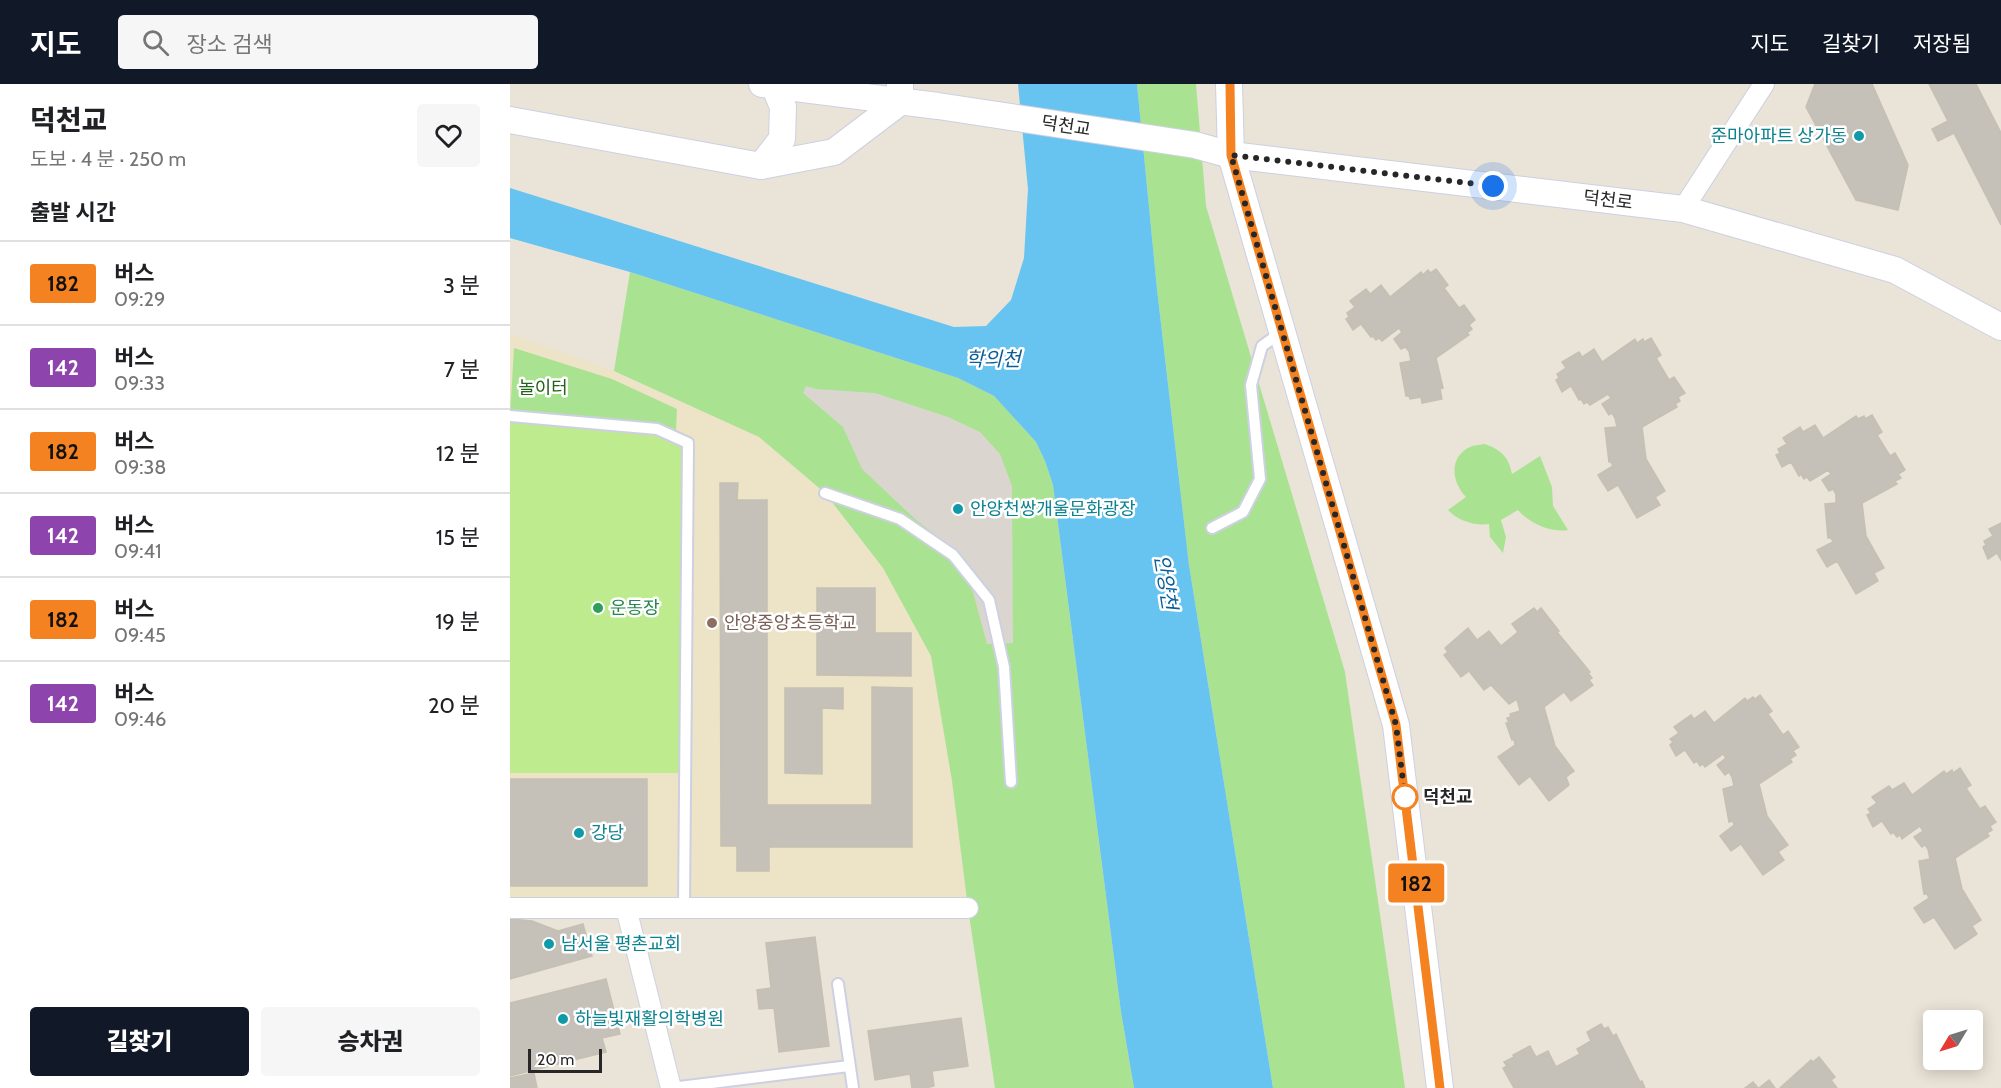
<!DOCTYPE html>
<html lang="ko">
<meta charset="utf-8">
<style>
:root{--surface:#fff;--page:#f6f6f6;--text:#202124;--muted:#757577;--line:#e0e0e0;--accent:#111827}
body{margin:0;font-family:Cabin,"Noto Sans KR",sans-serif;background:var(--page);color:var(--text);height:100vh;display:flex;flex-direction:column;font-size:22px;white-space:nowrap}
*{box-sizing:border-box;margin:0}
p{font-size:20px;color:var(--muted)}
.icon{flex:none;width:33px;height:33px;fill:none;stroke:currentColor;stroke-width:2;stroke-linecap:round;stroke-linejoin:round}
.map{position:relative;flex:1;overflow:hidden}
.panel{display:flex;flex-direction:column;background:var(--surface);width:510px}
.panel>*{flex:none}
.badge{padding:0 12px;border-radius:4px;font-size:21px;line-height:39px}
.needle{width:39px;rotate:232deg}
.controls{position:absolute;left:1413px;top:926px;display:grid;gap:12px}
.controls a{display:grid;place-items:center;width:60px;height:60px;border-radius:6px;background:var(--surface);box-shadow:0 3px 15px #0003;font-size:30px}
.scale{position:absolute;left:18px;bottom:15px;width:74px;box-sizing:border-box;padding-left:6px;border:3px solid #272727;border-top:0;font-size:16px;line-height:21px;white-space:nowrap;color:#272727;-webkit-text-stroke:4px #fff;paint-order:stroke}
.you{position:absolute;width:30px;height:30px;margin:-15px;border:4px solid #fff;border-radius:50%;background:#1a73e8;box-shadow:0 0 0 9px #1a73e833}
.map>.badge{position:absolute;translate:-50% -50%;box-shadow:0 0 0 3px #fff}
h2{padding:0 30px;font-size:22px;line-height:54px}
.round{display:grid;place-items:center;flex:none;width:63px;height:63px;border-radius:6px;background:var(--page)}
.headline{display:flex;align-items:center;justify-content:space-between;height:102px;padding:0 30px}
h1{font-size:28px;font-weight:800;line-height:45px}
.button{display:flex;gap:12px;margin-top:auto;padding:12px 30px}
.button a{flex:1;height:69px;border-radius:6px;background:var(--accent);color:#fff;font-size:24px;font-weight:800;line-height:69px;text-align:center}
.button a+a{background:var(--page);color:var(--text)}
ul{padding:0;list-style:none}
li{display:flex;align-items:center;gap:18px;height:84px;padding:0 30px;border-top:2px solid var(--line)}
li div{flex:1}
li b{display:block;font-size:22px}
li em{font-style:normal}
li .badge{min-width:66px;font-weight:700;text-align:center}
header{display:flex;align-items:center;gap:36px;box-sizing:border-box;height:84px;padding:0 30px;background:var(--accent);color:#fff}
header strong{font-size:28px}
nav{display:flex;gap:33px;margin-inline-start:auto;font-size:21px}
.search{width:420px;height:54px;background:var(--page);display:flex;align-items:center;gap:15px;box-sizing:border-box;padding:0 21px;border-radius:6px;color:var(--muted);font-size:22px}
main{display:flex;flex:1;min-height:0}
.map>svg:first-child{display:block}
.education{fill:#ede3c6}
.green{fill:#a9e392}
.pitch{fill:#bdeb8d}
.plaza{fill:#dad6cf}
.water{fill:#67c3f0}
.building{fill:#c5c0b8;stroke:#c5c0b2;stroke-width:1.5}
.lines{fill:none;stroke-linecap:round;stroke-linejoin:round}
.service-casing{stroke:#cdd0e1;stroke-width:14}
.minor-casing{stroke:#cdd0e1;stroke-width:22}
.tertiary-casing{stroke:#cdd0e1;stroke-width:28}
.service{stroke:#fff;stroke-width:10}
.minor{stroke:#fff;stroke-width:20}
.tertiary{stroke:#fff;stroke-width:26}
.line-casing{stroke:#fff;stroke-width:14}
.line{stroke:#f58220;stroke-width:9}
.walk{stroke:#272727;stroke-width:6;stroke-dasharray:0 10.8}
.culture-dot{fill:#0f9aa8;stroke:#fff;stroke-width:2}
.leisure-dot{fill:#2e9e5b;stroke:#fff;stroke-width:2}
.education-dot{fill:#8d6e63;stroke:#fff;stroke-width:2}
.stop-dot{fill:#fff;stroke:#f58220;stroke-width:3}
.labels{text-anchor:middle;stroke-width:5;stroke-linejoin:round;paint-order:stroke}
.street-label{font-size:18px;fill:#272727;stroke:#fff}
.culture-label{font-size:18px;fill:#0d838f;stroke:#fff;text-anchor:start}
.park-label{font-size:18px;fill:#226417;stroke:#fff}
.leisure-label{font-size:18px;fill:#27864d;stroke:#fff;text-anchor:start}
.education-label{font-size:18px;fill:#785e54;stroke:#fff;text-anchor:start}
.stop-label{font-size:18px;font-weight:bold;fill:#272727;stroke:#fff;text-anchor:start}
.water-label{font-size:20px;font-style:italic;fill:#0a5e98;stroke:#fff}
</style>
<header>
<strong>지도</strong>
<div class="search"><svg class="icon" aria-label="search" viewBox="0 0 24 24"><circle cx="10" cy="10" r="6"/><path d="M15 15l6 6"/></svg>장소 검색</div>
<nav><a>지도</a><a>길찾기</a><a>저장됨</a></nav>
</header>
<main>
<section class="panel">
<div class="headline"><div><h1>덕천교</h1><p>도보 · 4 분 · 250 m</p></div><a class="round"><svg class="icon" aria-label="heart" viewBox="0 0 24 24"><path d="M12 20l-8-8c-3-5 5-10 8-4 3-6 11-1 8 4z"/></svg></a></div>
<h2>출발 시간</h2>
<ul>
<li><span class="badge" style="background:#f58220;color:#111">182</span><div><b>버스</b><p>09:29</p></div><em>3 분</em></li>
<li><span class="badge" style="background:#8e44ad;color:#fff">142</span><div><b>버스</b><p>09:33</p></div><em>7 분</em></li>
<li><span class="badge" style="background:#f58220;color:#111">182</span><div><b>버스</b><p>09:38</p></div><em>12 분</em></li>
<li><span class="badge" style="background:#8e44ad;color:#fff">142</span><div><b>버스</b><p>09:41</p></div><em>15 분</em></li>
<li><span class="badge" style="background:#f58220;color:#111">182</span><div><b>버스</b><p>09:45</p></div><em>19 분</em></li>
<li><span class="badge" style="background:#8e44ad;color:#fff">142</span><div><b>버스</b><p>09:46</p></div><em>20 분</em></li>
</ul>
<div class="button"><a>길찾기</a><a>승차권</a></div>
</section>
<div class="map">
<svg width="1491" height="1004" viewBox="0 0 1491 1004">
<rect width="100%" height="100%" fill="#eae3d8"/>
<polygon class="education" points="0,250 104,287 249,353 315,409 373,484 421,572 442,697 458,824 0,824"/>
<g class="green">
<polygon points="627,0 686,0 696,122 835,588 895,1004 763,1004 679,481 647,205"/>
<polygon points="120,188 448,294 484,312 526,358 535,377 543,401 611,928 624,1004 485,1004 458,824 442,697 421,572 373,484 315,409 249,353 104,287"/>
<polygon points="4,264 102,295 167,325 166,347 0,332"/>
<path d="M975,360C991,366 999,373 1002,390L1030,372L1042,403L1043,422L1058,446C1041,449 1019,439 1008,426L991,436L996,453L993,469L980,453L979,440C965,442 948,437 938,426L956,413C942,399 938,373 960,363C964,361 970,361 975,360Z"/>
</g>
<polygon class="pitch" points="0,332 147,345 178,359 175,689 0,689"/>
<polygon class="plaza" points="296,302 306,305 365,309 438,333 470,348 490,370 502,402 503,559 477,560 463,508 441,464 404,434 352,385 333,343 293,309"/>
<polygon class="water" points="508,0 627,0 647,205 679,481 763,1004 624,1004 611,928 543,401 535,377 526,358 484,312 448,294 120,188 0,154 0,104 444,243 476,242 501,216 514,174 518,105"/>
<g class="building">
<polygon points="1305,0 1362,0 1398,81 1388,126 1346,116 1296,23"/>
<polygon points="1419,0 1466,0 1491,49 1491,141 1444,49 1428,57 1422,45 1438,37"/>
<polygon points="926,185 938,201 934,204 949,224 954,221 965,236 959,241 962,245 957,249 959,251 926,274 933,304 930,305 932,315 912,319 911,313 900,315 899,312 896,312 890,279 901,277 899,267 895,263 891,265 884,255 892,248 889,244 872,257 869,254 866,256 863,252 861,253 851,240 843,246 836,235 839,233 837,229 845,223 840,217 856,205 860,210 871,201 880,213 911,188 913,191 918,186 920,189"/>
<polygon points="1141,254 1151,271 1146,274 1159,296 1164,293 1175,309 1168,313 1170,317 1165,320 1167,323 1132,343 1136,375 1155,407 1145,413 1150,421 1127,434 1108,401 1098,407 1088,391 1103,382 1101,378 1099,378 1095,344 1107,343 1105,334 1102,329 1099,331 1092,320 1101,314 1098,310 1080,321 1077,318 1074,320 1071,315 1069,316 1061,302 1052,308 1046,296 1049,294 1047,290 1056,284 1052,278 1069,268 1072,273 1084,265 1092,278 1125,255 1127,259 1133,255 1134,258"/>
<polygon points="1362,331 1372,348 1367,351 1380,372 1385,369 1395,386 1388,390 1391,394 1385,397 1387,400 1352,419 1356,452 1374,484 1364,489 1368,497 1346,510 1327,477 1317,483 1307,466 1323,458 1321,454 1318,454 1315,420 1326,419 1326,410 1323,405 1319,407 1312,396 1321,390 1318,386 1300,397 1297,393 1294,395 1291,390 1289,392 1281,378 1272,383 1266,371 1270,369 1268,365 1277,360 1273,354 1290,343 1293,348 1305,341 1313,354 1346,332 1348,335 1354,332 1355,335"/>
<polygon points="210,399 228,399 227,416 257,416 257,721 362,721 362,603 402,604 402,763 259,763 259,787 227,787 227,762 211,762"/>
<polygon points="1491,439 1491,476 1487,469 1478,475 1473,463 1476,461 1474,457 1483,452 1479,445"/>
<polygon points="307,504 365,504 365,549 401,549 401,592 307,591"/>
<polygon points="1024,524 1027,528 1031,524 1049,547 1047,548 1080,588 1078,589 1082,594 1079,596 1083,601 1061,617 1054,608 1034,623 1045,662 1064,687 1056,693 1059,701 1039,717 1020,692 1009,701 988,673 1005,661 1004,655 1002,656 996,639 999,639 997,634 1001,633 1000,630 1010,627 1007,615 999,620 981,601 974,606 959,587 951,593 934,571 938,568 935,564 958,544 967,556 979,547 991,562 1008,548 1002,540"/>
<polygon points="275,604 333,604 333,625 312,624 312,690 275,689"/>
<polygon points="1250,611 1262,627 1258,630 1273,651 1278,647 1289,663 1283,667 1286,671 1280,675 1282,678 1249,700 1257,732 1278,761 1268,768 1274,776 1253,791 1231,760 1221,767 1210,752 1224,741 1223,737 1219,738 1213,705 1224,702 1222,693 1219,688 1215,691 1207,681 1216,674 1213,670 1195,683 1193,680 1190,682 1187,677 1184,679 1175,666 1166,672 1160,661 1163,658 1160,655 1169,649 1164,643 1181,631 1184,635 1195,627 1204,639 1235,614 1237,617 1243,613 1245,615"/>
<polygon points="1450,684 1461,701 1456,704 1470,725 1475,722 1486,738 1480,742 1482,746 1477,749 1479,752 1445,774 1452,805 1471,836 1462,842 1467,850 1445,865 1424,833 1414,839 1404,824 1419,814 1417,810 1414,810 1409,777 1420,775 1418,765 1415,761 1412,763 1404,753 1413,747 1410,742 1392,755 1390,751 1387,753 1383,748 1381,750 1372,737 1363,743 1357,731 1361,729 1358,725 1367,719 1362,713 1379,702 1382,706 1394,699 1402,711 1434,687 1436,690 1442,686 1443,689"/>
<rect x="0" y="695" width="137" height="107"/>
<polygon points="0,835 22,837 48,847 73,840 82,872 0,895"/>
<polygon points="305,853 319,962 269,968 264,924 249,925 247,906 261,904 256,859"/>
<polygon points="96,895 110,950 92,954 96,968 0,992 0,919"/>
<polygon points="451,934 458,982 422,987 424,1002 415,1004 402,1004 400,990 365,996 358,947"/>
<polygon points="1091,940 1094,945 1098,943 1103,952 1106,950 1130,998 1132,997 1135,1004 1004,1004 993,984 997,982 994,978 1004,973 1003,971 1020,962 1026,973 1038,967 1046,983 1070,970 1067,965 1081,957 1077,948"/>
<polygon points="1309,973 1325,993 1321,996 1327,1004 1270,1004 1301,976 1303,978"/>
<polygon points="24,989 27,1004 0,1004 0,994"/>
<polygon points="1259,996 1265,1004 1249,1004"/>
<polygon points="1243,998 1248,1004 1235,1004"/>
</g>
<g class="lines">
<g class="service-casing">
<g id="service">
<polyline points="0,332 147,345 178,359 174,824"/>
<polyline points="315,409 390,435 443,471 479,516 494,583 501,698"/>
<polyline points="702,444 733,428 750,395 741,301 752,262 773,247"/>
<polyline points="328,900 343,1004"/>
<polyline points="161,1004 339,982"/>
</g>
</g>
<g class="minor-casing">
<g id="minor">
<polyline points="1173,125 1254,0"/>
<polyline points="0,824 116,824 161,1004"/>
<polyline points="116,824 458,824"/>
</g>
</g>
<g class="tertiary-casing">
<g id="tertiary">
<polyline points="252,0 428,22 685,61 721,71 1173,125 1385,186 1491,243"/>
<polyline points="719,0 721,71 886,641 930,1004"/>
<polyline points="0,36 251,82 324,68 390,18 390,0"/>
<polyline points="251,82 272,55 273,23 264,1"/>
</g>
</g>
<use href="#service" class="service"/>
<use href="#minor" class="minor"/>
<use href="#tertiary" class="tertiary"/>
</g>
<g class="lines">
<g class="line-casing">
<polyline id="line" points="720,0 721,71 886,641 930,1004"/>
</g>
<use href="#line" class="line"/>
<polyline class="walk" points="895,713 886,641 721,71 983,102"/>
</g>
<g class="culture-dot">
<circle cx="1349" cy="52" r="6"/>
<circle cx="448" cy="425" r="6"/>
<circle cx="69" cy="749" r="6"/>
<circle cx="39" cy="860" r="6"/>
<circle cx="53" cy="935" r="6"/>
</g>
<circle class="leisure-dot" cx="88" cy="524" r="6"/>
<circle class="education-dot" cx="202" cy="539" r="6"/>
<circle class="stop-dot" cx="895" cy="713" r="12"/>
<g class="labels">
<g class="street-label">
<text transform="translate(556 42) rotate(9)" y="6">덕천교</text>
<text transform="translate(1098 116) rotate(7)" y="6">덕천로</text>
</g>
<g class="culture-label">
<text x="1337" y="58" text-anchor="end">준마아파트 상가동</text>
<text x="460" y="431">안양천쌍개울문화광장</text>
<text x="81" y="755">강당</text>
<text x="51" y="866">남서울 평촌교회</text>
<text x="65" y="941">하늘빛재활의학병원</text>
</g>
<g class="park-label">
<text x="33" y="310">놀이터</text>
</g>
<g class="leisure-label">
<text x="100" y="530">운동장</text>
</g>
<g class="education-label">
<text x="214" y="545">안양중앙초등학교</text>
</g>
<g class="stop-label">
<text x="913" y="719">덕천교</text>
</g>
<g class="water-label">
<text x="483" y="282">학의천</text>
<text transform="translate(656 498) rotate(81)" y="7">안양천</text>
</g>
</g>
</svg>
<div class="controls">
<a><svg class="needle" viewBox="-14 -14 28 28"><path d="M0-13l5 13h-10z" fill="#e53935"/><path d="M0 13l5-13h-10z" fill="#757577"/></svg></a>
</div>
<div class="scale">20 m</div>
<div class="you" style="left:983px;top:102px"></div>
<b class="badge" style="left:906px;top:799px;background:#f58220;color:#111">182</b>
</div>
</main>
